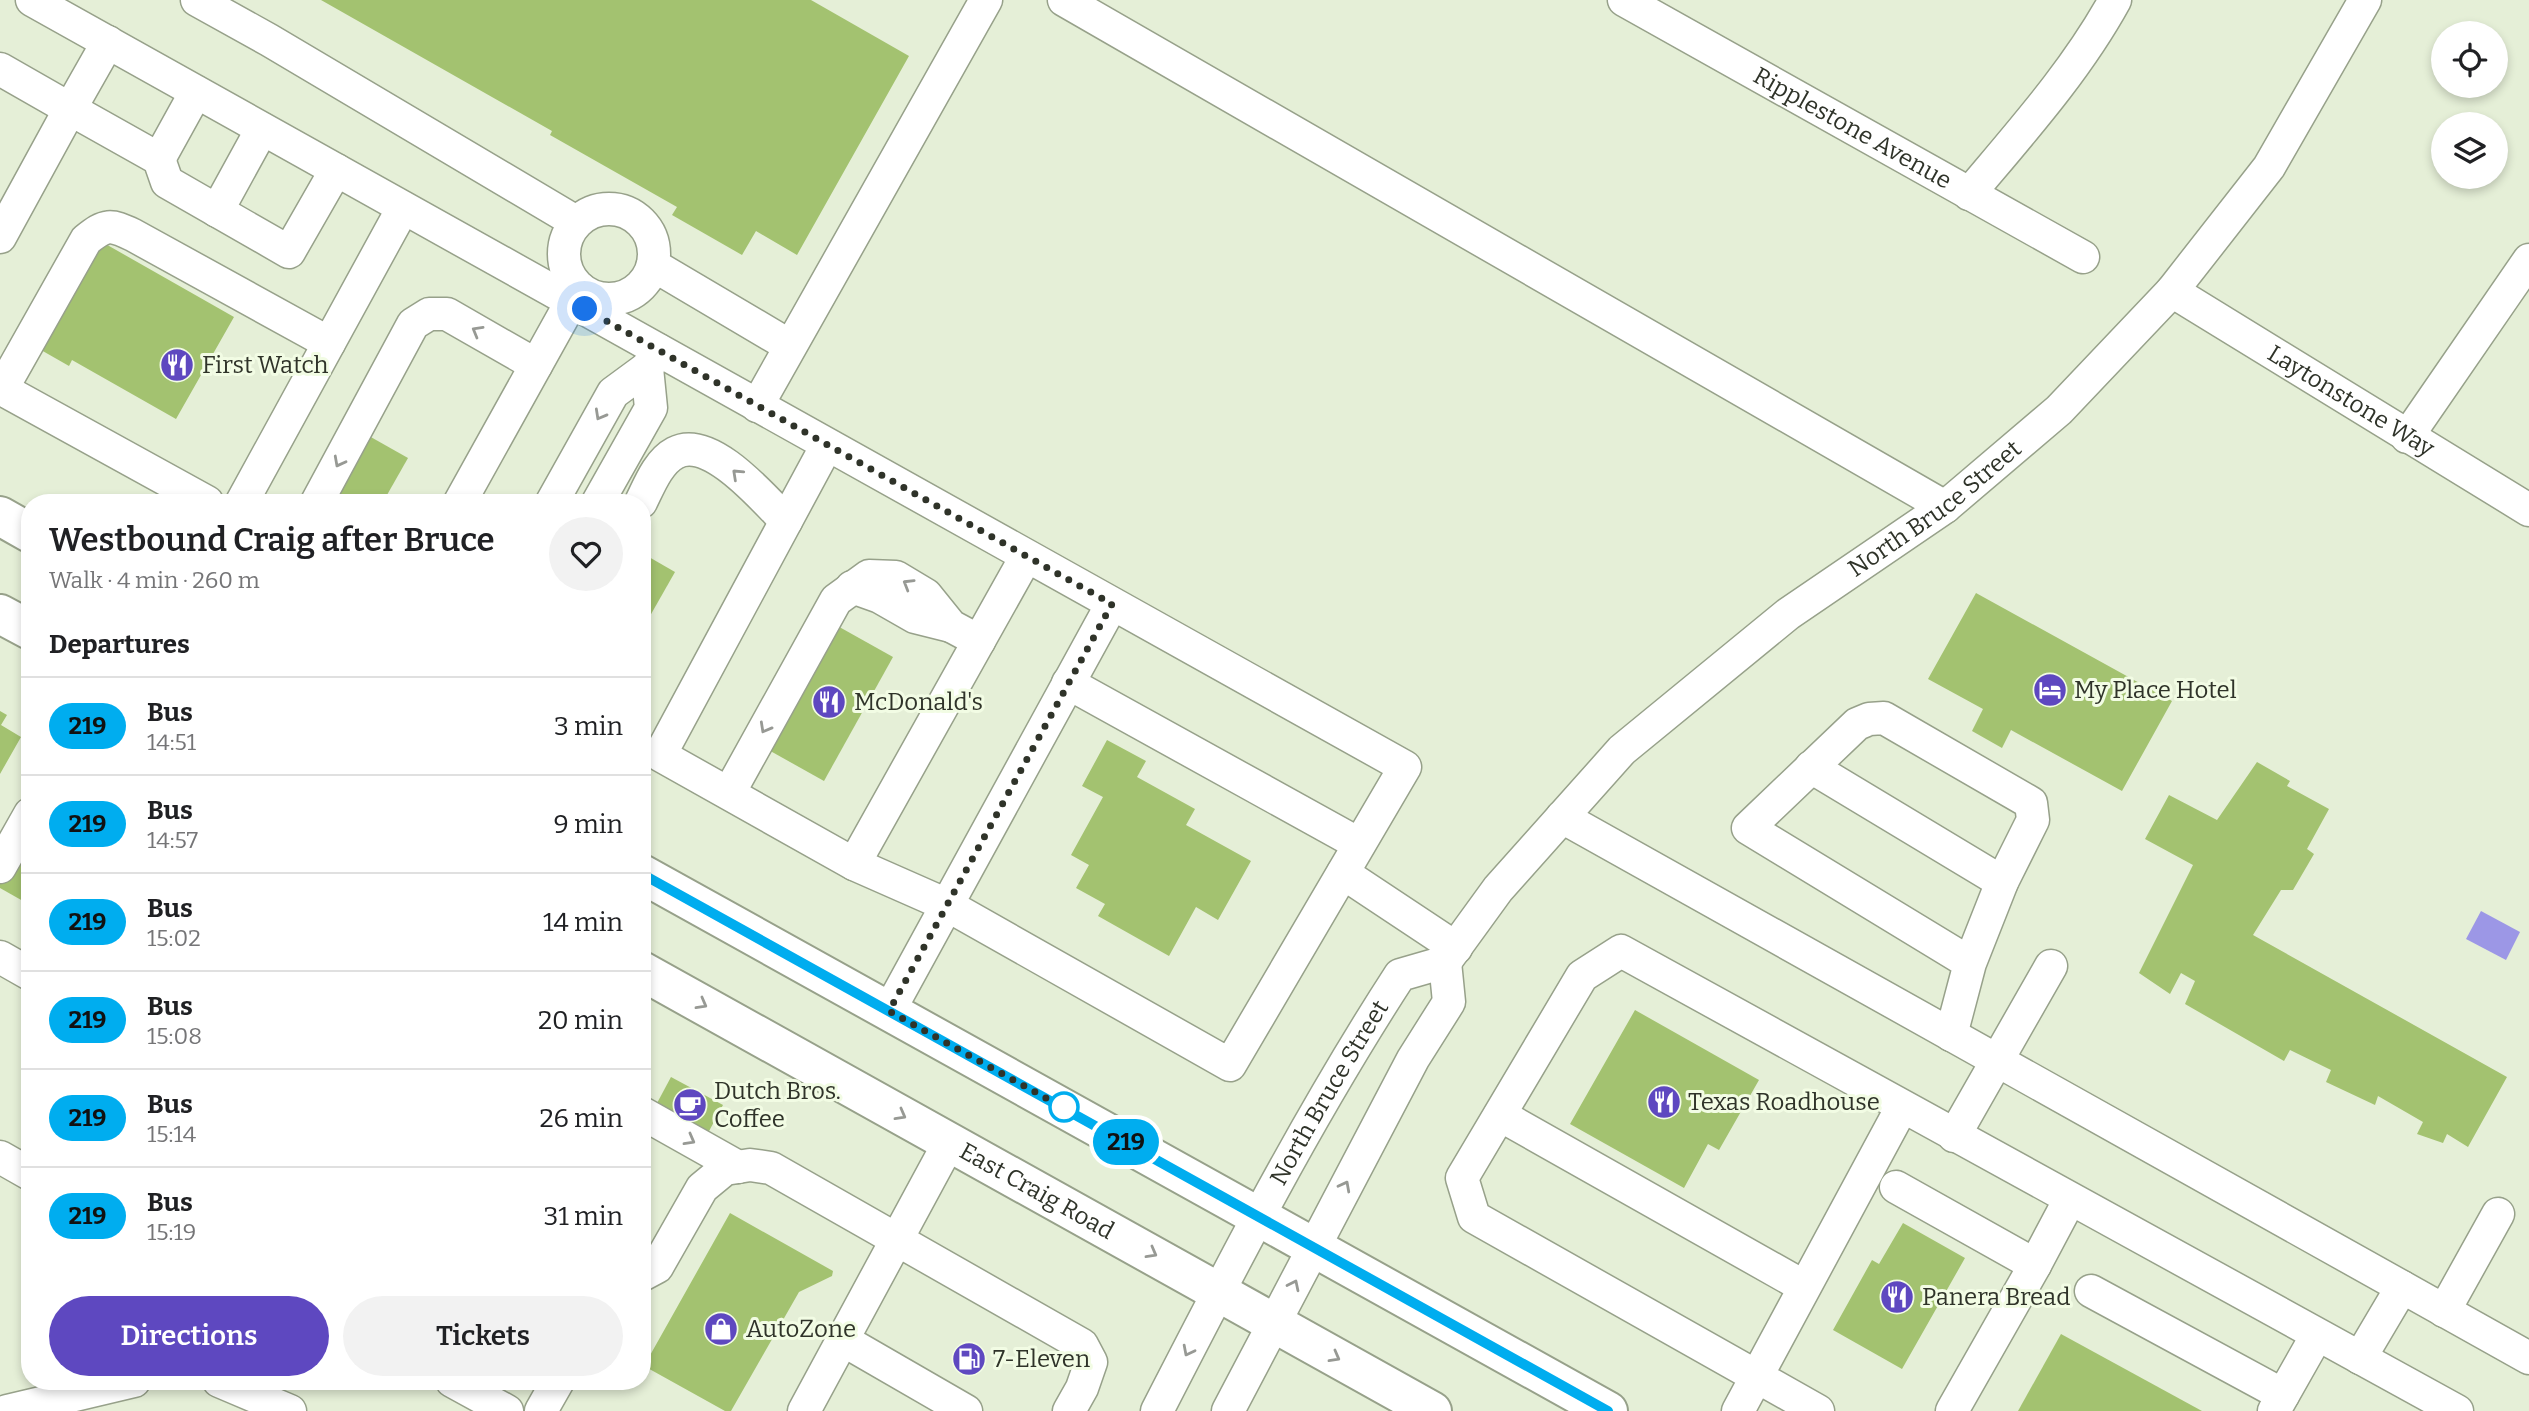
<!DOCTYPE html>
<meta charset="utf-8">
<style>
:root{--surface:#fff;--page:#f2f2f2;--text:#202124;--muted:#757577;--line:#e0e0e0;--accent:#5e48c0}
body{margin:0;font-family:Bitter,serif;background:var(--page);color:var(--text);height:100vh;display:flex;flex-direction:column;font-size:26px;white-space:nowrap}
*{box-sizing:border-box;margin:0}
p{font-size:23px;color:var(--muted)}
.icon{flex:none;width:38px;height:38px;fill:none;stroke:currentColor;stroke-width:2;stroke-linecap:round;stroke-linejoin:round}
.map{position:relative;flex:1;overflow:hidden}
.drawer{position:absolute;left:21px;top:494px;width:630px;height:896px;display:flex;flex-direction:column;background:var(--surface);border-radius:28px;box-shadow:0 4px 10px #0003}
.drawer>*{flex:none}
.badge{padding:0 14px;border-radius:23px;font-size:24px;line-height:46px}
.controls{position:absolute;left:2431px;top:21px;display:grid;gap:14px}
.controls a{display:grid;place-items:center;width:77px;height:77px;border-radius:50%;background:var(--surface);box-shadow:0 4px 10px #0003;font-size:35px}
.you{position:absolute;width:35px;height:35px;margin:-18px;border:5px solid #fff;border-radius:50%;background:#1a73e8;box-shadow:0 0 0 10px #1a73e833}
.map>.badge{position:absolute;translate:-50% -50%;box-shadow:0 0 0 4px #fff}
h2{padding:0 28px;font-size:26px;line-height:63px}
.round{display:grid;place-items:center;flex:none;width:74px;height:74px;border-radius:37px;background:var(--page)}
.headline{display:flex;align-items:center;justify-content:space-between;height:119px;padding:0 28px}
h1{font-size:33px;font-weight:600;line-height:52px}
.cta{display:flex;gap:14px;margin-top:auto;padding:14px 28px}
.cta a{flex:1;height:80px;border-radius:42px;background:var(--accent);color:#fff;font-size:28px;font-weight:600;line-height:80px;text-align:center}
.cta a+a{background:var(--page);color:var(--text)}
ul{padding:0;list-style:none}
li{display:flex;align-items:center;gap:21px;height:98px;padding:0 28px;border-top:2px solid var(--line)}
li div{flex:1}
li b{display:block;font-size:26px}
li em{font-style:normal}
li .badge{min-width:77px;font-weight:700;text-align:center}
.map>svg:first-child{display:block}
.water{fill:#9c97e6}
.building{fill:#a3c270}
.lines{fill:none;stroke-linecap:round;stroke-linejoin:round}
.minor-casing{stroke:#97a18a;stroke-width:35}
.major-casing{stroke:#97a18a;stroke-width:42}
.minor{stroke:#fff;stroke-width:32}
.major{stroke:#fff;stroke-width:38}
.oneway{stroke:#979994}
.line-casing{stroke:#fff;stroke-width:16}
.line{stroke:#00adef;stroke-width:10}
.walk{stroke:#2f3329;stroke-width:7;stroke-dasharray:0 12.6}
.stop-dot{fill:#fff;stroke:#00adef;stroke-width:3.5}
.labels{text-anchor:middle;stroke-width:6;stroke-linejoin:round;paint-order:stroke}
.street-label{font-size:24px;fill:#2f3329;stroke:#f2fce4}
.poi-label{font-size:24px;fill:#2f3329;stroke:#f2fce4;text-anchor:start}
</style>
<div class="map">
<svg width="2529" height="1411" viewBox="0 0 2529 1411">
<rect width="100%" height="100%" fill="#e5efd7"/>
<polygon class="water" points="2481,911 2520,932 2506,960 2466,939"/>
<g class="building">
<polygon points="321,0 811,0 909,56 797,255 756,231 742,255 672,215 677,207 550,135 552,131"/>
<polygon points="95,238 234,317 176,419 72,360 69,366 34,346"/>
<polygon points="369,436 408,458 383,502 332,502"/>
<polygon points="642,553 675,572 642,630"/>
<polygon points="1976,593 2172,701 2122,791 2011,730 2002,748 1972,731 1983,709 1928,679"/>
<polygon points="834,624 893,657 824,781 765,748"/>
<polygon points="0,711 7,715 1,725 21,737 0,774"/>
<polygon points="1107,740 1146,761 1137,777 1195,809 1186,825 1251,861 1218,920 1196,907 1169,956 1098,916 1105,904 1076,888 1089,865 1071,855 1103,797 1082,786"/>
<polygon points="2257,762 2290,781 2287,786 2329,809 2307,849 2314,854 2293,890 2281,890 2253,935 2507,1077 2468,1147 2447,1134 2443,1143 2417,1134 2423,1122 2378,1096 2375,1105 2326,1082 2331,1070 2290,1050 2284,1061 2185,1004 2195,981 2181,973 2170,994 2139,973 2193,865 2145,839 2169,795 2217,820"/>
<polygon points="30,830 30,905 0,888 0,884"/>
<polygon points="1635,1010 1759,1080 1719,1150 1708,1144 1684,1188 1570,1124"/>
<polygon points="671,1077 723,1105 708,1133 656,1105"/>
<polygon points="730,1213 833,1271 832,1276 799,1292 731,1411 725,1411 644,1366"/>
<polygon points="1903,1223 1965,1258 1902,1369 1833,1330 1872,1260 1879,1264"/>
<polygon points="2061,1334 2202,1411 2018,1411"/>
</g>
<g class="lines">
<g class="minor-casing">
<g id="minor">
<polyline points="32,0 1405,767 1230,1065 947,905 1112,604"/>
<polyline points="197,0 269,40 576,222"/>
<polyline points="1064,0 1945,507"/>
<path id="s1" d="M1624,0L2083,257"/>
<polyline points="0,69 70,109 108,42"/>
<polyline points="159,159 196,92"/>
<path d="M1969,194C2021,132 2076,71 2115,0"/>
<circle cx="609" cy="254" r="45"/>
<polyline points="217,211 262,129"/>
<polyline points="0,237 70,109 159,159 167,182 289,252 336,170"/>
<polyline points="653,265 790,346"/>
<path id="s2" d="M2172,291L2529,510"/>
<polyline points="0,388 207,502"/>
<path d="M2,389L86,240C106,224 110,224 133,235L329,343"/>
<polyline points="757,406 986,0"/>
<polyline points="2407,437 2529,260"/>
<polyline points="827,445 660,755 854,864 1026,557"/>
<polyline points="242,502 403,208"/>
<polyline points="317,502 413,324 429,314 447,314 536,365"/>
<polyline points="460,502 579,288"/>
<polyline points="552,502 613,393 647,368 658,350"/>
<polyline points="598,502 651,408 647,368"/>
<path d="M641,502C649,486 658,462 675,453C710,434 764,499 786,521"/>
<polyline points="852,587 880,597 915,617 951,626"/>
<polyline points="1068,683 1359,844"/>
<polyline points="1811,767 2002,882"/>
<polyline points="729,793 836,600 869,576 896,577 926,595 951,626 979,641"/>
<polyline points="1562,817 2529,1358"/>
<polyline points="854,864 947,905 889,1011"/>
<polyline points="0,867 30,814"/>
<polyline points="1343,873 1456,948"/>
<polyline points="0,957 30,974"/>
<polyline points="1951,1035 1970,963 1748,828 1857,724 1869,719 1884,718 2031,803 2033,820 2002,882 1970,963"/>
<polyline points="642,1113 738,1167"/>
<polyline points="1500,1115 1803,1286"/>
<polyline points="1954,1136 2051,966"/>
<polyline points="0,1157 30,1174"/>
<polyline points="1896,1187 2035,1265"/>
<polyline points="642,1275 657,1267 702,1188 725,1169 750,1165 771,1168 1082,1345 1091,1362 1082,1388 1069,1411"/>
<polyline points="2091,1291 2283,1395"/>
<polyline points="2444,1311 2498,1214"/>
<polyline points="843,1340 966,1411"/>
<polyline points="2360,1358 2402,1287"/>
<polyline points="219,1381 290,1411"/>
<polyline points="452,1381 507,1411"/>
<polyline points="7,1411 134,1381"/>
<polyline points="541,1411 558,1381"/>
<polyline points="804,1411 950,1141"/>
<path id="s3" d="M1157,1411C1233,1263 1309,1115 1400,975L1445,962L1498,889L1622,750L1788,614L1945,507L2059,410L2172,291L2269,167L2365,0"/>
<polyline points="1228,1411 1413,1059 1449,1002 1445,962"/>
<polyline points="1738,1411 1902,1107"/>
<polyline points="1818,1411 1474,1217 1462,1178 1582,976 1621,951 2457,1411"/>
<polyline points="1952,1411 2035,1265 2070,1199"/>
<polyline points="2274,1411 2317,1335"/>
</g>
</g>
<g class="major-casing">
<g id="major">
<polyline points="0,516 30,533"/>
<polyline points="0,614 30,630"/>
<polyline points="642,874 1608,1411"/>
<path id="s4" d="M642,971L1432,1411"/>
</g>
</g>
<use href="#minor" class="minor"/>
<use href="#major" class="major"/>
</g>
<defs><path id="oneway-chevron" d="M-2-3.5L2.5 0L-2 3.5" fill="none" stroke-width="1.6" stroke-linecap="round" stroke-linejoin="round" transform="scale(1.75)"/></defs>
<g class="oneway">
<use href="#oneway-chevron" transform="translate(477 331) rotate(-150)"/>
<use href="#oneway-chevron" transform="translate(600 415) rotate(119)"/>
<use href="#oneway-chevron" transform="translate(339 462) rotate(118)"/>
<use href="#oneway-chevron" transform="translate(737 474) rotate(-137)"/>
<use href="#oneway-chevron" transform="translate(908 584) rotate(-149)"/>
<use href="#oneway-chevron" transform="translate(765 728) rotate(119)"/>
<use href="#oneway-chevron" transform="translate(702 1004) rotate(29)"/>
<use href="#oneway-chevron" transform="translate(901 1115) rotate(29)"/>
<use href="#oneway-chevron" transform="translate(690 1140) rotate(29)"/>
<use href="#oneway-chevron" transform="translate(1345 1186) rotate(-62)"/>
<use href="#oneway-chevron" transform="translate(1152 1253) rotate(29)"/>
<use href="#oneway-chevron" transform="translate(1294 1285) rotate(-64)"/>
<use href="#oneway-chevron" transform="translate(1188 1351) rotate(117)"/>
<use href="#oneway-chevron" transform="translate(1335 1357) rotate(29)"/>
</g>
<g class="lines">
<g class="line-casing">
<polyline id="line" points="642,874 1608,1411"/>
</g>
<use href="#line" class="line"/>
<polyline class="walk" points="585,309 1112,604 889,1011 1073,1113 1064,1107"/>
</g>
<defs>
<g id="restaurant-disc" transform="scale(1.75)"><circle r="9.5" fill="#5e48c0" stroke="#f2fce4"/><path d="M-5-6h1v4h1v-4h1v4h1v-4h1v5L-1.5 .5V6h-2V.5L-5-1ZM5-6V6H3V1.5H1.5Q1.5-4 5-6Z" fill="#fff"/></g>
<g id="hotel-disc" transform="scale(1.75)"><circle r="9.5" fill="#5e48c0" stroke="#f2fce4"/><path d="M-6-4.5h1.5V1H6V5H4.5V3h-9V5H-6ZM-4 0a1.8 1.8 0 1 1 3.6 0ZM.5 0V-2.5h3Q6-2.5 6 0Z" fill="#fff"/></g>
<g id="cafe-disc" transform="scale(1.75)"><circle r="9.5" fill="#5e48c0" stroke="#f2fce4"/><path d="M-5.5-4.5H6V0H3Q3 3.5 0 3.5H-2.5Q-5.5 3.5-5.5 0ZM3-3.2v2h1.7v-2ZM-6 4.5H4V6H-6Z" fill="#fff"/></g>
<g id="shop-disc" transform="scale(1.75)"><circle r="9.5" fill="#5e48c0" stroke="#f2fce4"/><path d="M-5-2.5h2.3a2.7 3.5 0 0 1 5.4 0H5L5.5 6h-11ZM-1.5-2.5h3a1.5 2.3 0 0 0-3 0Z" fill="#fff"/></g>
<g id="fuel-disc" transform="scale(1.75)"><circle r="9.5" fill="#5e48c0" stroke="#f2fce4"/><path d="M-5.5-6h7V0h2V4h1.3V-2.5L3-4.5l.8-.8L6-3V5H2.5V1h-1V6h-7ZM-4.2-4.7v3.2H.2V-4.7Z" fill="#fff"/></g>
</defs>
<g fill-rule="evenodd">
<use href="#restaurant-disc" x="177" y="365"/>
<use href="#hotel-disc" x="2050" y="690"/>
<use href="#restaurant-disc" x="829" y="702"/>
<use href="#restaurant-disc" x="1664" y="1102"/>
<use href="#cafe-disc" x="690" y="1105"/>
<use href="#restaurant-disc" x="1897" y="1297"/>
<use href="#shop-disc" x="721" y="1329"/>
<use href="#fuel-disc" x="969" y="1359"/>
</g>
<circle class="stop-dot" cx="1064" cy="1107" r="14"/>
<g class="labels">
<g class="street-label">
<text dy="8" stroke="none"><textPath href="#s1" startOffset="262">Ripplestone Avenue</textPath></text>
<text dy="8" stroke="none"><textPath href="#s2" startOffset="210">Laytonstone Way</textPath></text>
<text dy="8" stroke="none"><textPath href="#s3" startOffset="1218">North Bruce Street</textPath></text>
<text dy="8" stroke="none"><textPath href="#s3" startOffset="362">North Bruce Street</textPath></text>
<text dy="8" stroke="none"><textPath href="#s4" startOffset="452">East Craig Road</textPath></text>
</g>
<g class="poi-label">
<text x="202" y="373">First Watch</text>
<text x="2074" y="698">My Place Hotel</text>
<text x="854" y="710">McDonald's</text>
<text x="714" y="1099">Dutch Bros.<tspan x="714" dy="28">Coffee</tspan></text>
<text x="1688" y="1110">Texas Roadhouse</text>
<text x="1922" y="1305">Panera Bread</text>
<text x="746" y="1337">AutoZone</text>
<text x="993" y="1367">7-Eleven</text>
</g>
</g>
</svg>
<div class="controls">
<a><svg class="icon" aria-label="locate" viewBox="0 0 24 24"><circle cx="12" cy="12" r="6"/><path d="M12 2v4M12 18v4M2 12h4M18 12h4"/></svg></a>
<a><svg class="icon" aria-label="layers" viewBox="0 0 24 24"><path d="M12 4l9 5-9 5-9-5zM3 14l9 5 9-5"/></svg></a>
</div>
<div class="you" style="left:585px;top:309px"></div>
<b class="badge" style="left:1126px;top:1142px;background:#00adef;color:#111">219</b>
<section class="drawer">
<div class="headline"><div><h1>Westbound Craig after Bruce</h1><p>Walk · 4 min · 260 m</p></div><a class="round"><svg class="icon" aria-label="heart" viewBox="0 0 24 24"><path d="M12 20l-8-8c-3-5 5-10 8-4 3-6 11-1 8 4z"/></svg></a></div>
<h2>Departures</h2>
<ul>
<li><span class="badge" style="background:#00adef;color:#111">219</span><div><b>Bus</b><p>14:51</p></div><em>3 min</em></li>
<li><span class="badge" style="background:#00adef;color:#111">219</span><div><b>Bus</b><p>14:57</p></div><em>9 min</em></li>
<li><span class="badge" style="background:#00adef;color:#111">219</span><div><b>Bus</b><p>15:02</p></div><em>14 min</em></li>
<li><span class="badge" style="background:#00adef;color:#111">219</span><div><b>Bus</b><p>15:08</p></div><em>20 min</em></li>
<li><span class="badge" style="background:#00adef;color:#111">219</span><div><b>Bus</b><p>15:14</p></div><em>26 min</em></li>
<li><span class="badge" style="background:#00adef;color:#111">219</span><div><b>Bus</b><p>15:19</p></div><em>31 min</em></li>
</ul>
<div class="cta"><a>Directions</a><a>Tickets</a></div>
</section>
</div>
